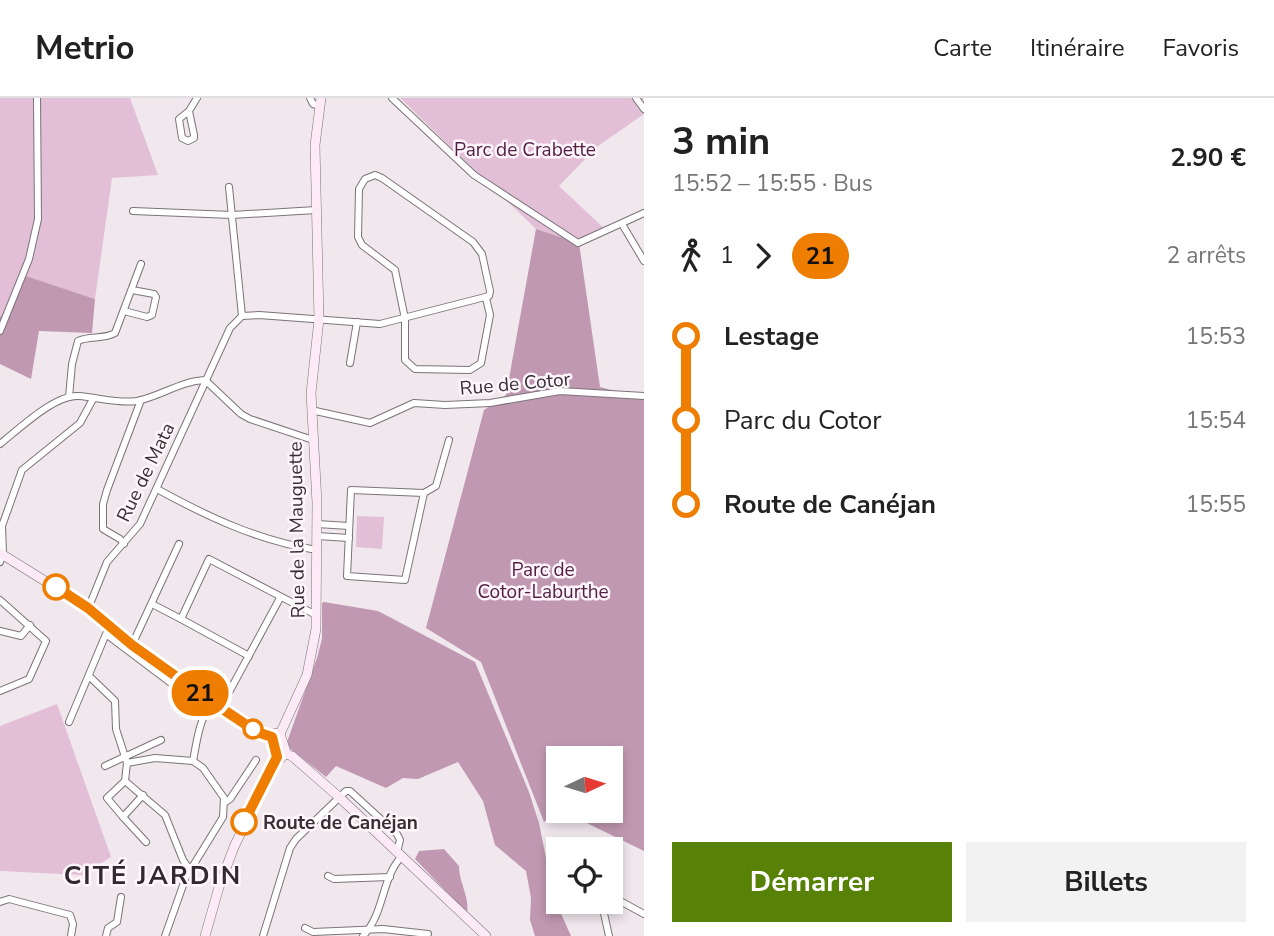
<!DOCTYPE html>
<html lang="fr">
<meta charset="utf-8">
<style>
:root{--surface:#fff;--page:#f2f2f2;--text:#222;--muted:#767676;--line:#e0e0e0;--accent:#578107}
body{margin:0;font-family:"Nunito Sans",sans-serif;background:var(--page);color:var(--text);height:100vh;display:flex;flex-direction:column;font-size:26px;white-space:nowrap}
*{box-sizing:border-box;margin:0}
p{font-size:23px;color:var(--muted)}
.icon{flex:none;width:38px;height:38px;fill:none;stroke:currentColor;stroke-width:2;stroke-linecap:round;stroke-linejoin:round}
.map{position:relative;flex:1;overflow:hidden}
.sheet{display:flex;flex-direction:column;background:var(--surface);width:630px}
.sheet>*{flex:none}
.badge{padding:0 14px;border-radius:23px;font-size:24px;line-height:46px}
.needle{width:46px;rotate:86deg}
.buttons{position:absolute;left:546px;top:648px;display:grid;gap:14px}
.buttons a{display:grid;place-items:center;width:77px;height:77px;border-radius:0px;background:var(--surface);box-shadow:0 4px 10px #0003;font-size:35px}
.map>.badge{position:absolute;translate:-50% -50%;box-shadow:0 0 0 4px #fff}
.legs{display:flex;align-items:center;gap:10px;height:77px;padding:0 28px;font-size:23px}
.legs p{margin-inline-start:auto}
.headline{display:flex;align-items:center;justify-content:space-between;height:119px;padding:0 28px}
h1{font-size:38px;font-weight:700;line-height:52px}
.button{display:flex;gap:14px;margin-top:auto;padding:14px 28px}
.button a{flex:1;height:80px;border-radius:0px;background:var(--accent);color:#fff;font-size:28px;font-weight:700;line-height:80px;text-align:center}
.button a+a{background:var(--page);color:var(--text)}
ul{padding:0 28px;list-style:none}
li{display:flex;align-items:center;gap:24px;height:84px;font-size:26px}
li i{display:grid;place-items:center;width:10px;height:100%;margin:0 9px;background:currentColor}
li i::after{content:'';width:18px;height:18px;margin:-9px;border:5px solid;border-radius:50%;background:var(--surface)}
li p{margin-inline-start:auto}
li:first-child i{background:linear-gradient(#0000 50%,currentColor 0)}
li:last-child i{background:linear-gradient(currentColor 50%,#0000 0)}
header{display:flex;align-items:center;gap:42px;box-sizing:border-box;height:98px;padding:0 35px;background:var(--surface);border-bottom:2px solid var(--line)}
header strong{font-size:33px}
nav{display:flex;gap:38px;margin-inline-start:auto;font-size:24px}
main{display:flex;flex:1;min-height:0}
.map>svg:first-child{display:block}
.green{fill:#e2bfd6}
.forest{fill:#c098b2}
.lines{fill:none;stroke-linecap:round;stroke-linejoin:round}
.street-casing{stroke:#7b7378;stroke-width:8}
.secondary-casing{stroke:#7b7378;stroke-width:10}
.street{stroke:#fff;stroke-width:6}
.secondary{stroke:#fcebf6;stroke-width:9}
.line-1-casing{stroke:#fff;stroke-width:16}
.line-1{stroke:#ee7d00;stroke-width:10}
.stop-1-dot{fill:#fff;stroke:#ee7d00;stroke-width:3.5}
.labels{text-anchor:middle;stroke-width:5;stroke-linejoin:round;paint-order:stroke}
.park-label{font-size:19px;fill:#521f44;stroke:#fff5fb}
.street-label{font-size:19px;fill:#343133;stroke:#fff5fb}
.stop-label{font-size:19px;font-weight:bold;fill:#343133;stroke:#fff5fb;text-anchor:start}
.district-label{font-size:26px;font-weight:bold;letter-spacing:2px;fill:#30292d;stroke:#fff5fb}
</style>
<header>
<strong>Metrio</strong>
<nav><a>Carte</a><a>Itinéraire</a><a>Favoris</a></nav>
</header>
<main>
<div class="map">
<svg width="644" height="838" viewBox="0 0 644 838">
<rect width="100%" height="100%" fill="#f1e8ee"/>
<g class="green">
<polygon points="0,0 130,0 158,77 112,80 95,201 23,177 4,220 0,218"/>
<polygon points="400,0 643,0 644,16 598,48 559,88 607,133 579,145 536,131"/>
<polygon points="357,418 384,419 382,451 356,449"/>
<polygon points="57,606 111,759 82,777 0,773 0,628"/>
</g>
<g class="forest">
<polygon points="536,131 579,145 600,289 615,293 644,295 644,753 560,712 611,712 611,660 558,660 558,711 544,724 481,564 426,530 484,312 506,297"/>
<polygon points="23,177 95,201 92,235 39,233 31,281 0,266 0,218 3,220"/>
<polygon points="324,504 378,513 475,564 529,694 539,725 554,800 571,838 535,838 530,822 531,800 526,773 495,747 483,703 458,664 418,681 403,680 386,690 336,668 326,679 288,649 287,644 317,560 322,541 322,505"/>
<path d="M444,751L459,768C459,785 470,799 467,815L415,761L419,753Z"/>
</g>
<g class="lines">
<g class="street-casing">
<g id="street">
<polyline points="310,0 313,6 321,8"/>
<polyline points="392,0 474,77 578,145 644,115"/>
<polyline points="636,0 644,11"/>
<polyline points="189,13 194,37 194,40 188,43 182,40 179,21 189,13 197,0"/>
<polyline points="229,89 242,218"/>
<polyline points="133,113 232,117 316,112"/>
<polyline points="622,126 644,163"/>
<polyline points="124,213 147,219 152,217 156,199 154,196 132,192"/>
<polyline points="0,233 29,161 38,121 37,0"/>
<polyline points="350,265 357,224"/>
<polyline points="205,282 241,316 250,321 313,342"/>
<path d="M69,299L72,266L78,243C90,237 103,242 115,235L141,166"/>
<polyline points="311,312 370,325 414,305 445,307 490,305 560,293 644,298"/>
<path d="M0,346C19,331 54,297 78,298C98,299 117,306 137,303C161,298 181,283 205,282"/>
<path d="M157,391C208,419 259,443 317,452"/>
<polyline points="424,395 405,482 347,478 351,392 424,395 436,388 449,342"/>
<polyline points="317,426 349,428"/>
<polyline points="317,438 349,440"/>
<polyline points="124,446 120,441 103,431 103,406 107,392 141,302"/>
<polyline points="0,464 3,456 2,428 22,372 80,325 93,301"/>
<polyline points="0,502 46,543 29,581 0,593"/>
<polyline points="152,506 181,521"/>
<polyline points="88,511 107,464 140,426 230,230 242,218 259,217 380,226 489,198 490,193 482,156 473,144 382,80 375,77 365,81 359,91 358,139 362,147 395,172 405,221 405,262 415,271 470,272 481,265 490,217 486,200"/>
<polyline points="0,533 21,538 30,527"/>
<polyline points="132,547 179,446"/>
<polyline points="249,558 181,521 209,461 316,517"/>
<polyline points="89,578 115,603 116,631 127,665 125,683 165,717 183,762 190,772"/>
<polyline points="221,609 280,500"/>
<polyline points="69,624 106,536 171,585 204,615"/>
<path d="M193,663C197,642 199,622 212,604"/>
<polyline points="127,665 155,660 193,663 203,670 224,700 223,719 186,779 165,838"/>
<polyline points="105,668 161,642"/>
<polyline points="125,683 107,700 123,719 143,697"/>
<polyline points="224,705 230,701 256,662"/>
<polyline points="123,719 146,744"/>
<polyline points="328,778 334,781 390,779"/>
<polyline points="611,798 644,816"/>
<polyline points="605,803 603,811 609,838"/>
<polyline points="0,804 9,801 70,817 73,826 71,838"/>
<polyline points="305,830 313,834 383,831 428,836 427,838"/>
<polyline points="106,838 108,830 117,824 121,799"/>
<polyline points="263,838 290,750 296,741 346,693 350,693 397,736 400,742 397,754"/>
<path d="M363,838C385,815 381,780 402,758"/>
</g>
</g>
<g class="secondary-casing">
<g id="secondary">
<polyline points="0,455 77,503 132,547 212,604 257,633 273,639"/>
<polygon points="276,635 280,636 286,654 281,660 275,656 273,639"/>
<polyline points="280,636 307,577 316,531 317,405 311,295 319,221 315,47 321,0"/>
<polyline points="285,656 292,658 339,699 486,838"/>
<polyline points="205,838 219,789 234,749 277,659"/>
</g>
</g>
<use href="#street" class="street"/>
<use href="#secondary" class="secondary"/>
</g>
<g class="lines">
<g class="line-1-casing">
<polyline id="line-1" points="56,489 88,510 132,547 212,604 257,634 272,639 277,659 244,724"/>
</g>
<use href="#line-1" class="line-1"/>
</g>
<g class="stop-1-dot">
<circle cx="56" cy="489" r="12"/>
<circle cx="253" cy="631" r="9"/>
<circle cx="244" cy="724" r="12"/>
</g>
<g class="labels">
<g class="park-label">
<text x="525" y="58">Parc de Crabette</text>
<text x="543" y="478">Parc de<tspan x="543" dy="22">Cotor-Laburthe</tspan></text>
</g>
<g class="street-label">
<text transform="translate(515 285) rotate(-5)" y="7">Rue de Cotor</text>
<text transform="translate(145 374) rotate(-64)" y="7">Rue de Mata</text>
<text transform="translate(296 432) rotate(-91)" y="7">Rue de la Mauguette</text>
</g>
<g class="stop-label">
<text x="263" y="731">Route de Canéjan</text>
</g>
<g class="district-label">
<text x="153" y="786">CITÉ JARDIN</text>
</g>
</g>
</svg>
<div class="buttons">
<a><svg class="needle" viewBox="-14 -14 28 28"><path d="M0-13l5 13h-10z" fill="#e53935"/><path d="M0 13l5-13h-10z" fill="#767676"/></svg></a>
<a><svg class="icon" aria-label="locate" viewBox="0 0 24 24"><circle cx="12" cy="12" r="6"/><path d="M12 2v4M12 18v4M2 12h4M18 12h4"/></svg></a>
</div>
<b class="badge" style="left:200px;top:595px;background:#ee7d00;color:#111">21</b>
</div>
<section class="sheet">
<div class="headline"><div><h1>3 min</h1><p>15:52 – 15:55 · Bus</p></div><b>2.90 €</b></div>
<div class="legs"><svg class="icon" aria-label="walk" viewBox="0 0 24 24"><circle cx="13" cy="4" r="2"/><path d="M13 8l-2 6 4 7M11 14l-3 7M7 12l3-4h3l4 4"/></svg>1<svg class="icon" aria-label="forward" viewBox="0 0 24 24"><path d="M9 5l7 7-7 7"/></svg><b class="badge" style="background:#ee7d00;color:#111">21</b><p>2 arrêts</p></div>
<ul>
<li><i style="color:#ee7d00"></i><b>Lestage</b><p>15:53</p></li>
<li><i style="color:#ee7d00"></i><span>Parc du Cotor</span><p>15:54</p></li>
<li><i style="color:#ee7d00"></i><b>Route de Canéjan</b><p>15:55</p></li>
</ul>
<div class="button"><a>Démarrer</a><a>Billets</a></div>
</section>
</main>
